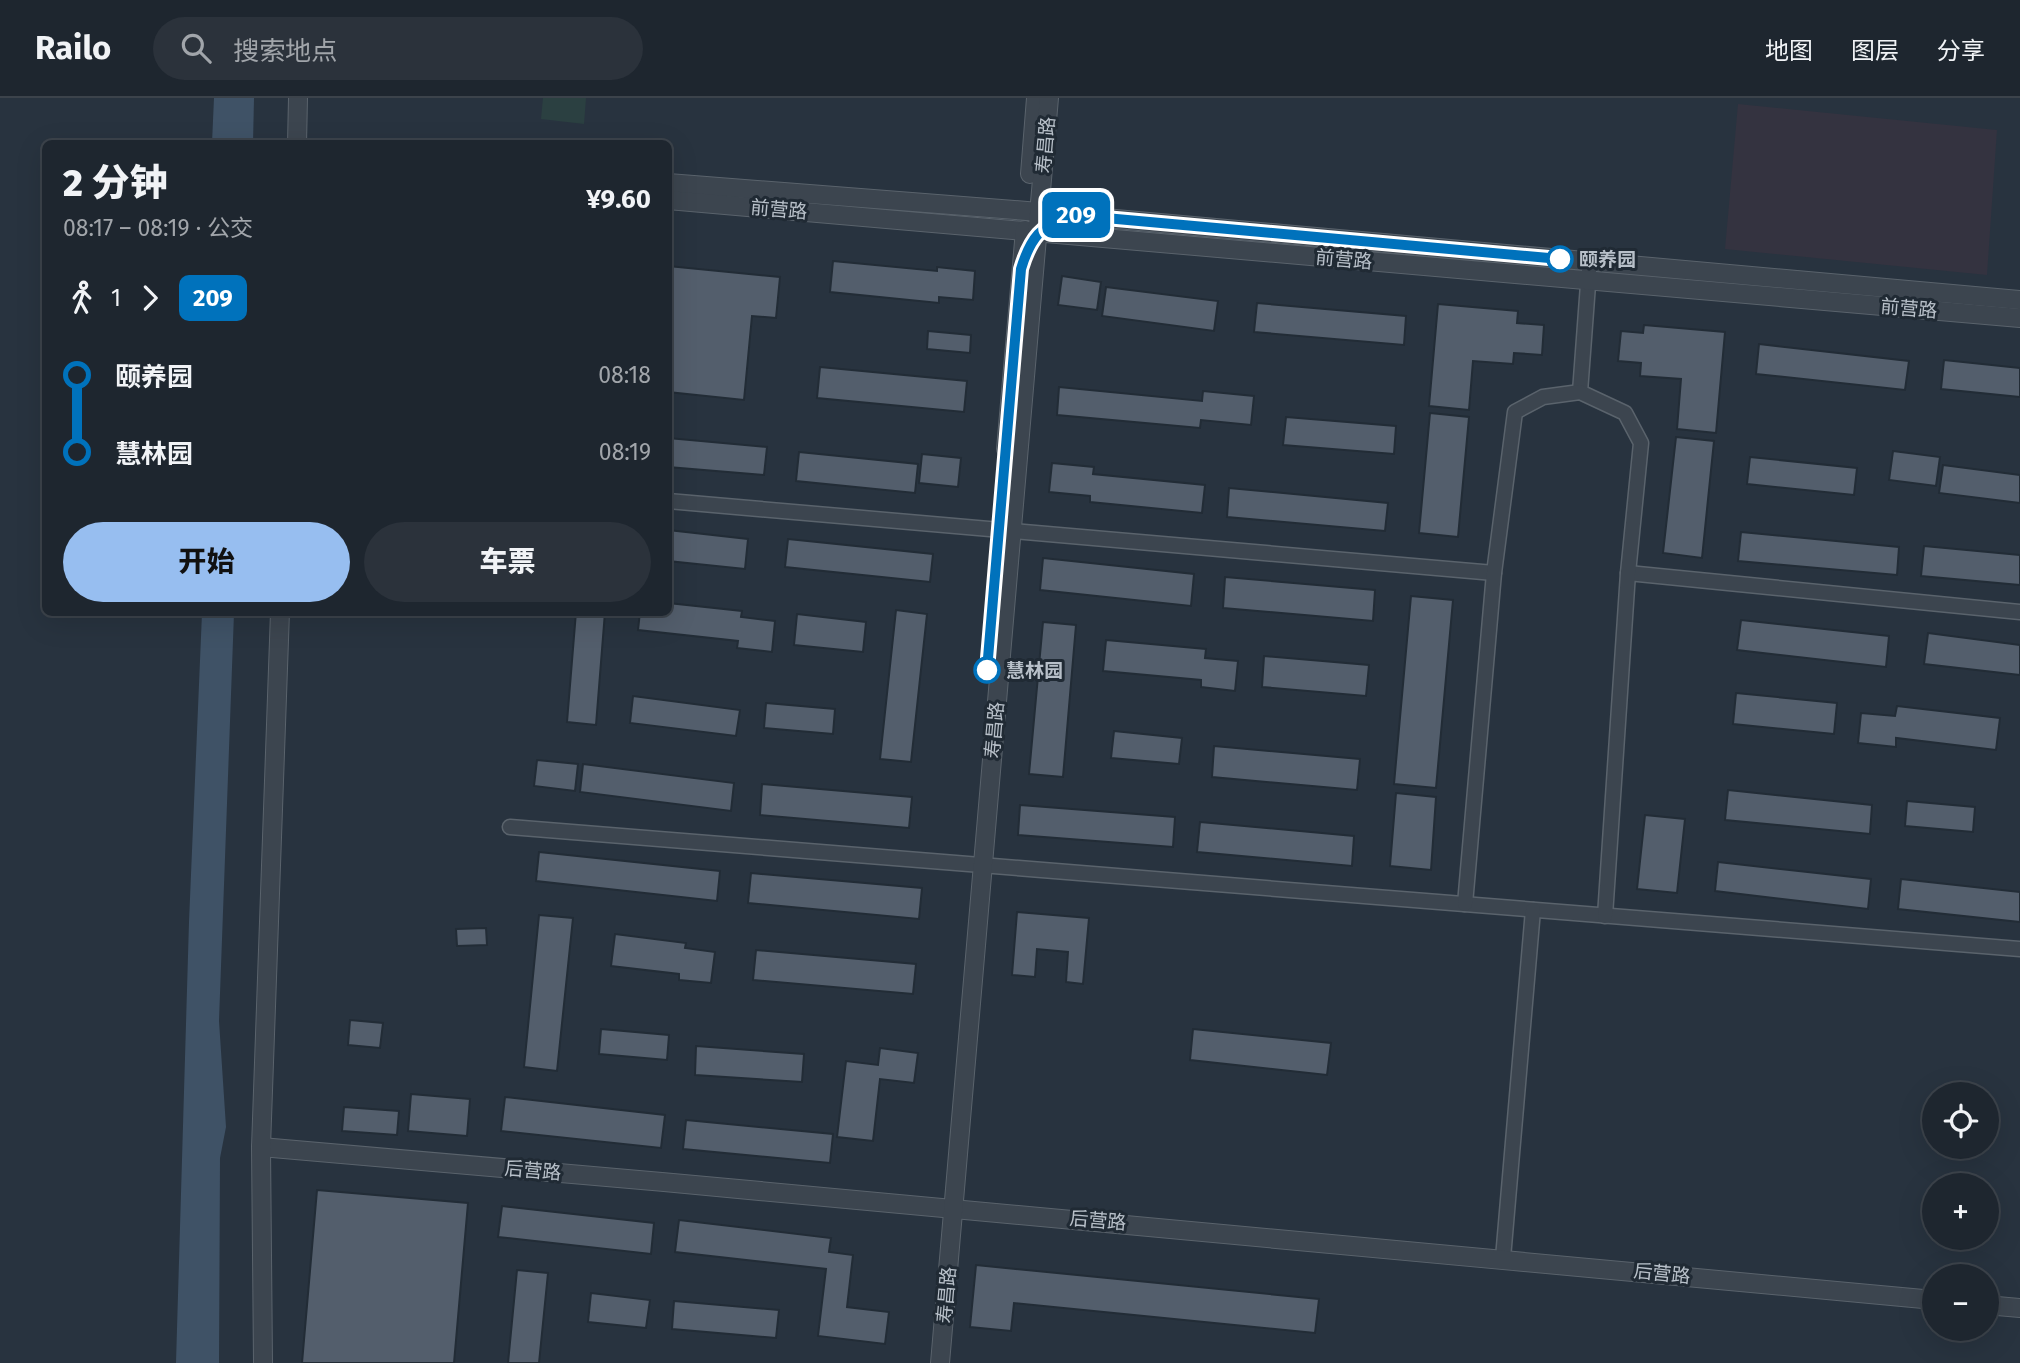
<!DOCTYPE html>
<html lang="zh">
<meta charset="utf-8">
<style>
:root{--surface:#1e262f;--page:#2b323b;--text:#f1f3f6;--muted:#a1a5aa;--line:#3c434b;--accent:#97bef0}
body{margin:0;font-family:"Fira Sans","Noto Sans SC",sans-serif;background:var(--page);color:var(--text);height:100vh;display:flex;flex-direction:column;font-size:26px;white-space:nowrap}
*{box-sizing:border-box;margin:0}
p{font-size:23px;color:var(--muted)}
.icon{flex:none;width:38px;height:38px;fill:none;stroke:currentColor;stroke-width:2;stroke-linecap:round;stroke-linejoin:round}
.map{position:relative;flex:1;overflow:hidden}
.sheet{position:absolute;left:42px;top:42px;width:630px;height:476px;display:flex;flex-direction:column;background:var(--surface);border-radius:10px;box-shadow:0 7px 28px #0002,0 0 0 2px var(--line)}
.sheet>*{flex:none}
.badge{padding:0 14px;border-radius:10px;font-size:24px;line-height:46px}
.buttons{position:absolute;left:1922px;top:984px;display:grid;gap:14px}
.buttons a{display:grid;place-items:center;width:77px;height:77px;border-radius:50%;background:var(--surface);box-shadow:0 7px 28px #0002,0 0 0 2px var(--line);font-size:35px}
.map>.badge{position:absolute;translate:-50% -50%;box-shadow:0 0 0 4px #fff}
.legs{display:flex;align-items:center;gap:10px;height:77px;padding:0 21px;font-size:23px}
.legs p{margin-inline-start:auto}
.headline{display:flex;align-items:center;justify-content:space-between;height:119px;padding:0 21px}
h1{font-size:38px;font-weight:800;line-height:52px}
.button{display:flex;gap:14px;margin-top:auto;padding:14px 21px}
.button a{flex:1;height:80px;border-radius:42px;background:var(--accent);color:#111;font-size:28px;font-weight:800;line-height:80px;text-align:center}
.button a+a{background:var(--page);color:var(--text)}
ul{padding:0 21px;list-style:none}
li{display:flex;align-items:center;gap:24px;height:77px;font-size:26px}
li i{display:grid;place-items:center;width:10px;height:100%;margin:0 9px;background:currentColor}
li i::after{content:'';width:18px;height:18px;margin:-9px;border:5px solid;border-radius:50%;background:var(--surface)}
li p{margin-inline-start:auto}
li:first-child i{background:linear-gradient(#0000 50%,currentColor 0)}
li:last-child i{background:linear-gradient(currentColor 50%,#0000 0)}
header{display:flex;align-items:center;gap:42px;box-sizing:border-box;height:98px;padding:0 35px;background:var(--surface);border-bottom:2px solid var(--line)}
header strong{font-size:33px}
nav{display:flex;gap:38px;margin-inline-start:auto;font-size:24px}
.search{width:490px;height:63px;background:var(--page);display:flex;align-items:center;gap:18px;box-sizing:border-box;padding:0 24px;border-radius:38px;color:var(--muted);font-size:26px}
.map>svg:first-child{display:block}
.medical{fill:#343340}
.green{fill:#2b4041}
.water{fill:#3f5266}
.building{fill:#535e6c;stroke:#222c36;stroke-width:2}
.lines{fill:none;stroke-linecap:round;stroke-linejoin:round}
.minor-casing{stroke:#5a636c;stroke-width:17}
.tertiary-casing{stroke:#5a636c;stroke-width:20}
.minor{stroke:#3c454f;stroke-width:14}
.tertiary{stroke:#3c454f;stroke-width:18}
.line-1-casing{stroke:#fff;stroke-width:16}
.line-1{stroke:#0072bc;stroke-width:10}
.stop-1-dot{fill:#fff;stroke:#0072bc;stroke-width:3.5}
.labels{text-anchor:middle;stroke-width:6;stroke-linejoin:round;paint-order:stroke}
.street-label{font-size:19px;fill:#b8c0c9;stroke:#202a34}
.stop-label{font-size:19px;font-weight:bold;fill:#b8c0c9;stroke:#202a34;text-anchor:start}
</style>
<header>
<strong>Railo</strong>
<div class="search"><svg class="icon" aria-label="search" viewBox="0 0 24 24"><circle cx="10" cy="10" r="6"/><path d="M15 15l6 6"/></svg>搜索地点</div>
<nav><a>地图</a><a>图层</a><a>分享</a></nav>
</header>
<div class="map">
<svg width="2020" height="1265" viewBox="0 0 2020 1265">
<rect width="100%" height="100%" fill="#28333f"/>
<polygon class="medical" points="1738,6 1997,32 1987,177 1725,151"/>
<polygon class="green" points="543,0 586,0 584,26 541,21"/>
<g class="water">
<polygon points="214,0 254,0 253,45 212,45"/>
<polygon points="202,515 234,515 219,923 226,1029 220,1060 219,1265 176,1265 189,824"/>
</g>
<g class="building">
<polygon points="833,163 937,173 937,169 975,173 973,202 939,199 939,205 830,194"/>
<polygon points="668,168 780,179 776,220 752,218 744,302 668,294"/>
<polygon points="1062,178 1101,184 1097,212 1058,207"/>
<polygon points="1106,189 1218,203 1214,233 1102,218"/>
<polygon points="1257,205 1406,218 1404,247 1254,234"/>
<polygon points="1438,206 1518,213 1517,225 1544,227 1542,257 1514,255 1513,266 1473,263 1469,312 1429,308"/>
<polygon points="1644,227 1725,234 1716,335 1677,331 1681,281 1640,278 1641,265 1618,263 1621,233 1643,235"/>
<polygon points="928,233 971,237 970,255 927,251"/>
<polygon points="1759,246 1909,263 1905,292 1756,276"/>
<polygon points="1944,262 2020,270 2020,299 1941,291"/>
<polygon points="820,269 967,283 964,314 817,300"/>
<polygon points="1059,289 1202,303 1203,293 1254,298 1251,327 1201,322 1200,330 1057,317"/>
<polygon points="1430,315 1469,319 1458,439 1419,435"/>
<polygon points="1286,319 1396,328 1394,356 1283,347"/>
<polygon points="1676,339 1714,343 1702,460 1663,455"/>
<polygon points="668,340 767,349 764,377 668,369"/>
<polygon points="1893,353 1940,359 1936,388 1889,382"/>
<polygon points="799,354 918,366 915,395 796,383"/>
<polygon points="922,356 961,360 958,389 919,385"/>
<polygon points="1750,359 1857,370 1854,397 1747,386"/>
<polygon points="1052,365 1094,369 1093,376 1205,387 1202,415 1090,404 1090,398 1049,394"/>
<polygon points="1943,367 2020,377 2020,405 1939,395"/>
<polygon points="1229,390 1388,405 1385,433 1227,419"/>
<polygon points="668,432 748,441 745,471 668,463"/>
<polygon points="1741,434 1899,449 1897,477 1738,463"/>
<polygon points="788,441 933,456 930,484 785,469"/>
<polygon points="1924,448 2020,457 2020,487 1921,478"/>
<polygon points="1043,460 1194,476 1191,508 1040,492"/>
<polygon points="1225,479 1375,492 1373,523 1223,510"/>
<polygon points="1411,498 1453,502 1436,690 1394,686"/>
<polygon points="668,505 742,513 741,519 775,523 772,554 737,550 738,543 638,532 640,514 668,514"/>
<polygon points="896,512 927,516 911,664 880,661"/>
<polygon points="576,514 605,514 596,627 567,624"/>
<polygon points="797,516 866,524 863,554 794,547"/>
<polygon points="1741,522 1889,538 1886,569 1737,552"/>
<polygon points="1043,524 1076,527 1063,679 1029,676"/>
<polygon points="1928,535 2020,547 2020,577 1924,566"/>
<polygon points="1106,542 1206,551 1205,560 1238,563 1235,593 1201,589 1201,582 1103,573"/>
<polygon points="1264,558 1369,567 1366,598 1262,589"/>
<polygon points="1736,595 1837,605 1834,636 1733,626"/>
<polygon points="633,598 740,612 736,638 630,625"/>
<polygon points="766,605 835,611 833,636 764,630"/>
<polygon points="1897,608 2000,620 1996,652 1896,640 1896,649 1858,645 1861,615 1895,618"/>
<polygon points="1114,633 1182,640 1179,666 1111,660"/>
<polygon points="1214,648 1360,661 1357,692 1212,679"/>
<polygon points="537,662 578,666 575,693 534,688"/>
<polygon points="583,666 734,685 731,713 580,694"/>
<polygon points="762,686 912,699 909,730 760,717"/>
<polygon points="1728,692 1872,707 1870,736 1725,722"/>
<polygon points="1396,695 1436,699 1431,772 1390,768"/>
<polygon points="1907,703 1975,709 1973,734 1905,728"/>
<polygon points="1020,707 1175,719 1173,749 1018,737"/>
<polygon points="1645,717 1685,721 1677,795 1637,791"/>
<polygon points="1200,724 1354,738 1352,768 1197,754"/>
<polygon points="539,754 720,773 717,803 536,783"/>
<polygon points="1718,764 1871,781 1868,811 1715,793"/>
<polygon points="751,775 922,790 919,821 748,805"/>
<polygon points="1901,781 2020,794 2020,824 1898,811"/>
<polygon points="1017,814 1089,820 1083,886 1066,884 1068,854 1037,851 1035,879 1012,877"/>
<polygon points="539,817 573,820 557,973 524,969"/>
<polygon points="486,830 487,847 457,848 456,831"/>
<polygon points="615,836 686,845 685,850 715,854 711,885 679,882 679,876 611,868"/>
<polygon points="756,852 916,866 913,896 753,882"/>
<polygon points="350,922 383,925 380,950 348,947"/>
<polygon points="601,931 669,937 667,962 599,956"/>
<polygon points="1193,931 1331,945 1327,977 1190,962"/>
<polygon points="696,948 804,956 802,984 695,977"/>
<polygon points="880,950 918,955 914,985 880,981 873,1043 837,1039 846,963 878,967"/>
<polygon points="411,996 470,1001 467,1038 408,1033"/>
<polygon points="505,999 665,1017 661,1050 501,1033"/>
<polygon points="344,1009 399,1013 397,1037 342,1033"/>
<polygon points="686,1022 833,1036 830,1065 683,1051"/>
<polygon points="317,1092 468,1105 454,1265 302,1265"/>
<polygon points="502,1108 654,1125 651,1156 498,1139"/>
<polygon points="679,1122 831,1140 829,1154 853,1157 847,1209 889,1214 885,1246 818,1238 826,1171 675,1154"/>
<polygon points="976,1167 1319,1201 1315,1235 1014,1205 1011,1233 970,1229"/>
<polygon points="517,1172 548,1175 539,1265 508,1265"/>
<polygon points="591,1195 650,1202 646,1230 588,1224"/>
<polygon points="674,1203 779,1212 776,1240 672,1231"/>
</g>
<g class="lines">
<g class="minor-casing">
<g id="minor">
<polyline points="1580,294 1589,173"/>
<polyline points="668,403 1494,475"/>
<polyline points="1628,475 2020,514"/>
<polyline points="510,729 2020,851"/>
<polyline points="1465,806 1494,475 1515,314 1543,299 1580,294 1625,315 1641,345 1628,475 1605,818"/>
<polyline points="1503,1160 1533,812"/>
</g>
</g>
<g class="tertiary-casing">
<g id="tertiary">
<polyline points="297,46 298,0"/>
<polyline points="1030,76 1036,0"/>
<polyline points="668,85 1027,113 2020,202"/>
<polyline points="668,102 2020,220"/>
<polyline points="1006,351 1025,132"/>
<path d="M261,1049C819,1097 1377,1147 1934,1202"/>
<polyline points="1986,1207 2020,1210"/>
<polyline points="263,1265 261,1049 280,514"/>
<polyline points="940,1265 1049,0"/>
</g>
</g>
<use href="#minor" class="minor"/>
<use href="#tertiary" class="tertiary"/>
</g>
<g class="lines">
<g class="line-1-casing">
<path id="line-1" d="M987,572L1021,171C1030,141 1041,126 1072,117L1560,161"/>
</g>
<use href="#line-1" class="line-1"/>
</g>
<g class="stop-1-dot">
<circle cx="1560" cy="161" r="12"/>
<circle cx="987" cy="572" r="12"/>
</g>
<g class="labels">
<g class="street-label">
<text transform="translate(1045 47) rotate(-85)" y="7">寿昌路</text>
<text transform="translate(779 111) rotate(5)" y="7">前营路</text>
<text transform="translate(1344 161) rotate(5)" y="7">前营路</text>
<text transform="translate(1909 210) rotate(5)" y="7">前营路</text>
<text transform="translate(994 632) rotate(-85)" y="7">寿昌路</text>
<text transform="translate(533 1072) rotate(5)" y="7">后营路</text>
<text transform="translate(1098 1122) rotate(5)" y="7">后营路</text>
<text transform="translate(1662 1175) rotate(6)" y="7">后营路</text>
<text transform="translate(946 1197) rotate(-85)" y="7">寿昌路</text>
</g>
<g class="stop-label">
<text x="1579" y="168">颐养园</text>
<text x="1006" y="579">慧林园</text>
</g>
</g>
</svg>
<div class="buttons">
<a><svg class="icon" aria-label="locate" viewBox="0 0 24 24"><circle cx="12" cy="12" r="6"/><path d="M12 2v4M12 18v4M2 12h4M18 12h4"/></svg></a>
<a>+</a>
<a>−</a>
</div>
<b class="badge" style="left:1076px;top:117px;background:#0072bc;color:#fff">209</b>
<section class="sheet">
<div class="headline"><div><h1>2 分钟</h1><p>08:17 – 08:19 · 公交</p></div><b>¥9.60</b></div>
<div class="legs"><svg class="icon" aria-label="walk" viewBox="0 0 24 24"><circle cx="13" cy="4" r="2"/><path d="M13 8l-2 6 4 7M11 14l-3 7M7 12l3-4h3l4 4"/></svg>1<svg class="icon" aria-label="forward" viewBox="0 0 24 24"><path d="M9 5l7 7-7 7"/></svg><b class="badge" style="background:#0072bc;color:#fff">209</b></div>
<ul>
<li><i style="color:#0072bc"></i><b>颐养园</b><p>08:18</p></li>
<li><i style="color:#0072bc"></i><b>慧林园</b><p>08:19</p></li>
</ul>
<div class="button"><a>开始</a><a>车票</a></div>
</section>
</div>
